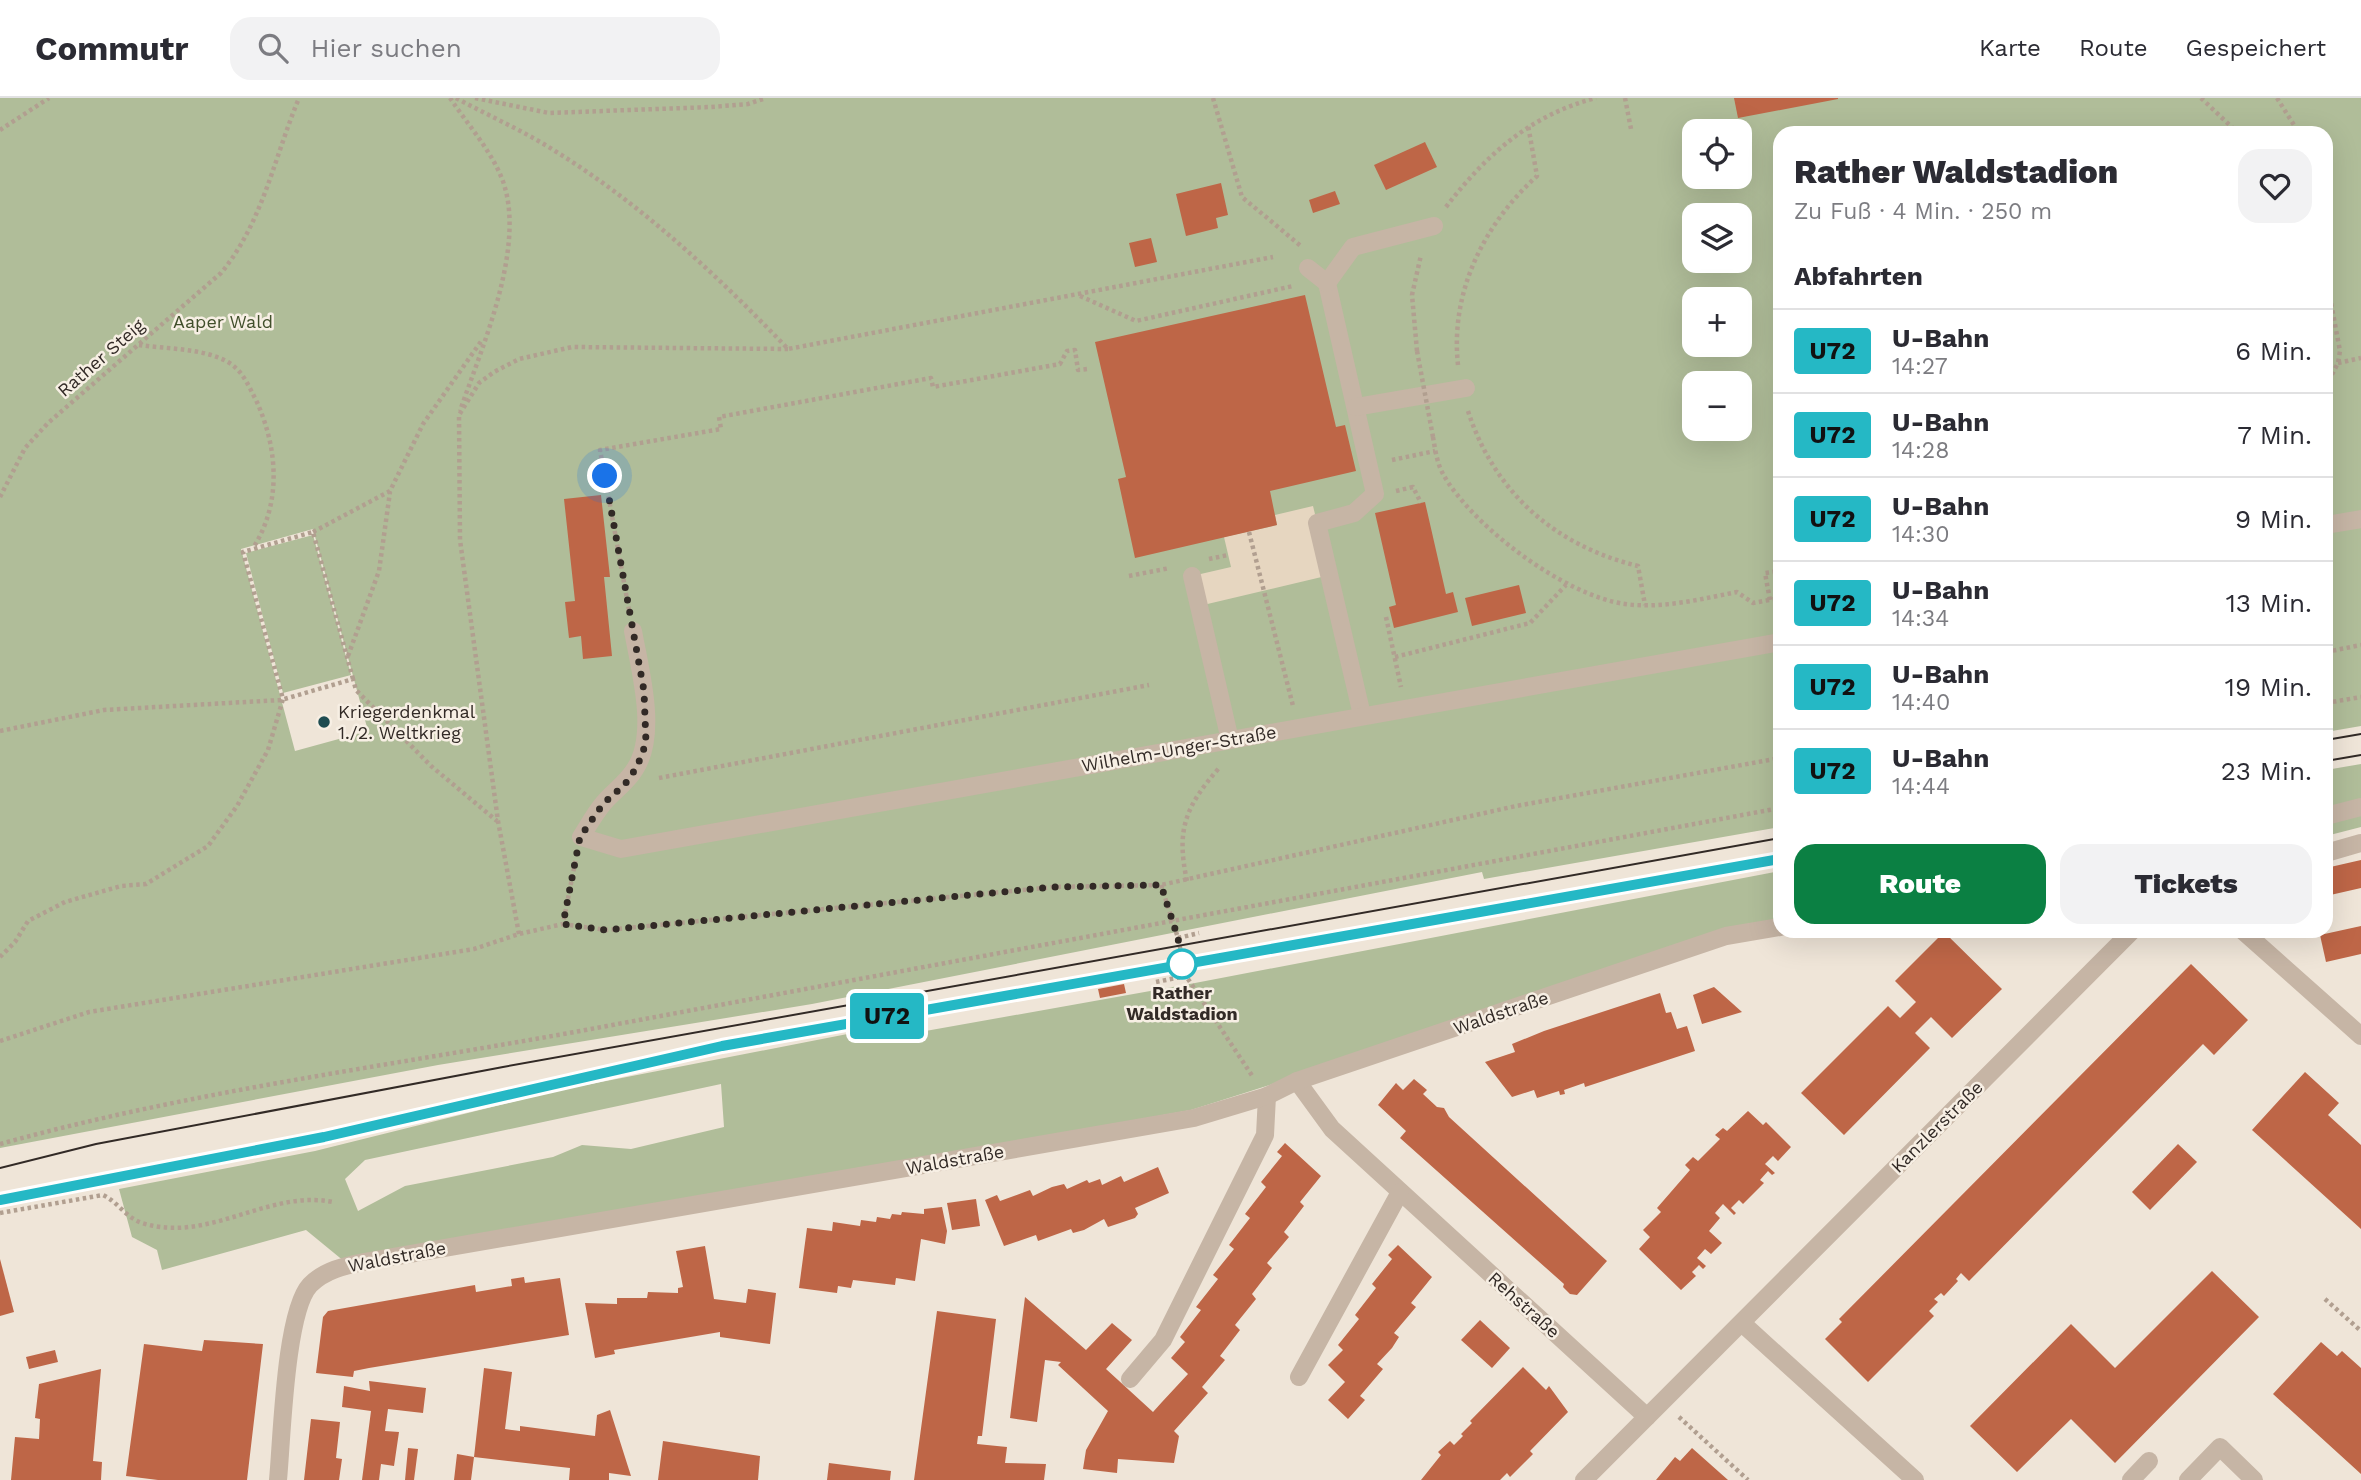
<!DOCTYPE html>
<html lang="de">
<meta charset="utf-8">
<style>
:root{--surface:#fff;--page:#f2f2f3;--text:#2b2b33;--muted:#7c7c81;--line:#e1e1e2;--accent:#0b8043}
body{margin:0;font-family:"Work Sans",sans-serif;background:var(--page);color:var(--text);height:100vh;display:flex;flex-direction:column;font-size:26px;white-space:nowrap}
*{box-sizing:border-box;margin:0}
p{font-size:23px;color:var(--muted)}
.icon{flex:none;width:38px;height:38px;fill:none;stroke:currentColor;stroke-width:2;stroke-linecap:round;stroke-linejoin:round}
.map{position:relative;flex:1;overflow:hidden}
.drawer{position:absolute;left:1773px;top:28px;width:560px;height:812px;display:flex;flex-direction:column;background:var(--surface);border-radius:21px;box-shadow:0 7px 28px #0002}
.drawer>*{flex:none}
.badge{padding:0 14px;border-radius:5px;font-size:24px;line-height:46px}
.buttons{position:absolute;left:1682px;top:21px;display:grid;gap:14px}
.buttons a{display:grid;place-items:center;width:70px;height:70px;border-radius:14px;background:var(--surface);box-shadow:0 7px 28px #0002;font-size:35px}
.you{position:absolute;width:35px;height:35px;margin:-18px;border:5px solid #fff;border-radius:50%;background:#1a73e8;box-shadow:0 0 0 10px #1a73e833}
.map>.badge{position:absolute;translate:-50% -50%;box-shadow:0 0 0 4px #fff}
h2{padding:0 21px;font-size:26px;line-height:63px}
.round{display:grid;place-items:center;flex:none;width:74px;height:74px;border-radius:21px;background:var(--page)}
.overview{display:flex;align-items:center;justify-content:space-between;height:119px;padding:0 21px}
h1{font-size:33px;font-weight:800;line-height:52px}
.primary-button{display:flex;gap:14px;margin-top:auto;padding:14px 21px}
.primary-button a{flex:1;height:80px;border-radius:21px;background:var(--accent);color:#fff;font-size:28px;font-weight:800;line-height:80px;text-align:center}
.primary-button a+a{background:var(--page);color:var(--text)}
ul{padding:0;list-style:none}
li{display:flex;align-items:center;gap:21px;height:84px;padding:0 21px;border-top:2px solid var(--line)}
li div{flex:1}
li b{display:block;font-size:26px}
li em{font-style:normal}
li .badge{min-width:77px;font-weight:700;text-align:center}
header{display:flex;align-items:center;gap:42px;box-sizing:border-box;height:98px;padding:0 35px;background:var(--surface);border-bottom:2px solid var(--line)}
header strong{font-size:33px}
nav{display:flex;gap:38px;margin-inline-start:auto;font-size:24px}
.search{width:490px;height:63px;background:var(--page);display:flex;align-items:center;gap:18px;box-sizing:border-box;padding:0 24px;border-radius:21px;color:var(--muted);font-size:26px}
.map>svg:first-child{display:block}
.green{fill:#b0bd99;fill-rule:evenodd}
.plaza{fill:#e6d6c0}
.building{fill:#be6647}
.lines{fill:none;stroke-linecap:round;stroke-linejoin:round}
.path{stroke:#b19f90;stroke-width:4.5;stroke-dasharray:3.5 3.5;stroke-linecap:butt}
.minor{stroke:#c6b5a5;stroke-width:18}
.tram{stroke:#322a26;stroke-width:2}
.path-bridge{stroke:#b19f90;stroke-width:4.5;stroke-dasharray:3.5 3.5;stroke-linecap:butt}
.line-casing{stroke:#fff;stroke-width:16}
.line{stroke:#25b8c5;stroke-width:10}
.walk{stroke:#322a26;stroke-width:7;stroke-dasharray:0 12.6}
.poi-dot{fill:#1e4c51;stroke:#f7efe4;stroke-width:2.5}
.stop-dot{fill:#fff;stroke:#25b8c5;stroke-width:3.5}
.labels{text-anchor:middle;stroke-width:5;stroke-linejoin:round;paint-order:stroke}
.park-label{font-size:18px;fill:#414f2b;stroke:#f7efe4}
.street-label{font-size:18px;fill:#322a26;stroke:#f7efe4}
.poi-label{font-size:18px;fill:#322a26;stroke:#f7efe4;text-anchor:start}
.stop-label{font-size:18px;font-weight:bold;fill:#322a26;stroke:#f7efe4}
</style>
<header>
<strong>Commutr</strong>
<div class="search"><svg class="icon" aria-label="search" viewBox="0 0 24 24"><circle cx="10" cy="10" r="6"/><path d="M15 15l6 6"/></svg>Hier suchen</div>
<nav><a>Karte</a><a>Route</a><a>Gespeichert</a></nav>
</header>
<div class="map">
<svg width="2361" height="1382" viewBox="0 0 2361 1382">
<rect width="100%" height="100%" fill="#efe5d8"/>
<g class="green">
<path d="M0,0H2361V628L2326,634V35H1780V729L1484,781L1482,774L812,906L438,967L0,1050ZM1694,33H1740V79H1694ZM1694,117H1740V163H1694ZM1694,201H1740V247H1694ZM1694,285H1740V331H1694ZM313,431L368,633L295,653L241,451Z"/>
<polygon points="313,437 351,577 283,595 246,455"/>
<polygon points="2361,666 2361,729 2326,738 2326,672"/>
<path d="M1780,773V824L1191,1012L345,1164L306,1132L162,1172L157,1152L132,1139L119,1091L315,1053L560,992L873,931L875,942L1195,885ZM721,986L724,1029L631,1051L582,1047L553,1059L405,1088L358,1113L345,1081L365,1062Z"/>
</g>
<polygon class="plaza" points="1313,408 1330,477 1199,508 1192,478 1231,469 1224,439 1277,427 1275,417"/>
<g class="building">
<polygon points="1734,0 1838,0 1838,1 1738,20"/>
<polygon points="1425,44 1437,69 1386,92 1374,67"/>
<polygon points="1221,85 1228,117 1216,120 1218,130 1186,138 1176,96"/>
<polygon points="1335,93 1340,106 1313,115 1309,102"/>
<polygon points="1151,140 1157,164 1135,169 1129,145"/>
<polygon points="1305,197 1336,329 1345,327 1356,373 1270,393 1277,427 1135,460 1118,381 1126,379 1095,244"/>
<polygon points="601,397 610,479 604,479 612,558 583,561 581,538 569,540 565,504 575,503 564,401"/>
<polygon points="1425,404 1446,496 1453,494 1458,514 1394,530 1389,509 1396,507 1375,415"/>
<polygon points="1519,487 1526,515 1472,528 1465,500"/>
<polygon points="2361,762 2361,790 2326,798 2326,770"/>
<polygon points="2361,828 2361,856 2326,864 2320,837"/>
<polygon points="1944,834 2002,891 1952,940 1931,919 1915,935 1930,950 1844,1037 1801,995 1888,908 1900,920 1916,904 1895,883"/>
<polygon points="2191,866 2248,922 2214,957 2203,946 1969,1183 1961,1175 1956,1181 1958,1183 1944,1198 1941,1195 1934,1201 1938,1204 1929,1213 1934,1218 1868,1284 1825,1241 1842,1224 1839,1221"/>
<polygon points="1124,886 1126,895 1100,900 1098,891"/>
<polygon points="1714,889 1742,914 1702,926 1693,897"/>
<polygon points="1660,895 1666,915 1671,914 1677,931 1687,928 1695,953 1585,989 1584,985 1564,992 1565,996 1560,997 1559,993 1537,1000 1534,992 1512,999 1485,964 1515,954 1512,946 1544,933"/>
<polygon points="2305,974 2339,1005 2328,1017 2361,1047 2361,1131 2252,1032"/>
<polygon points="1414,981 1427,992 1423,996 1437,1009 1444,1010 1449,1019 1607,1163 1577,1197 1570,1196 1563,1189 1564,1186 1400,1040 1406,1033 1378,1007 1396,985 1403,992"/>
<polygon points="1748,1013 1763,1027 1766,1024 1791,1049 1778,1063 1773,1058 1765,1066 1775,1075 1772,1077 1768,1073 1760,1082 1764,1085 1743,1106 1739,1102 1731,1110 1736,1115 1734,1117 1723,1106 1715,1115 1720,1120 1709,1133 1722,1145 1711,1156 1705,1151 1697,1160 1706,1168 1703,1171 1699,1167 1692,1174 1696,1178 1681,1192 1639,1151 1650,1139 1643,1132 1661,1114 1657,1110 1690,1072 1685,1067 1693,1059 1698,1063 1720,1041 1715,1037 1723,1030 1727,1033"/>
<polygon points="1285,1045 1321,1078 1300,1104 1304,1108 1284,1134 1289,1139 1267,1165 1272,1170 1252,1196 1256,1201 1235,1227 1240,1232 1220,1258 1225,1262 1202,1289 1208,1295 1174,1333 1179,1338 1174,1365 1118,1361 1117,1375 1083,1371 1086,1352 1108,1313 1058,1267 1061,1264 1045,1262 1037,1324 1010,1320 1025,1199 1086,1252 1112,1225 1132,1242 1106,1271 1153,1314 1162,1304 1188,1276 1171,1260 1185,1244 1180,1239 1201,1212 1196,1209 1218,1181 1213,1177 1234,1151 1229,1147 1250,1120 1245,1116 1266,1089 1261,1084 1282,1058 1277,1054"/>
<polygon points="2178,1046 2197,1064 2150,1112 2132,1094"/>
<polygon points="1158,1069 1169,1095 1135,1110 1138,1116 1135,1120 1108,1129 1104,1121 1084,1132 1073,1135 1071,1131 1038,1143 1036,1137 1004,1148 985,1102 997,1097 1000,1103 1030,1092 1033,1098 1052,1089 1064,1086 1067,1091 1087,1082 1089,1085 1100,1081 1102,1087 1121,1078 1124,1084"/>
<polygon points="976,1101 980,1128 952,1132 947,1105"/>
<polygon points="942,1109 947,1133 945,1146 921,1141 915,1183 896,1180 895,1187 853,1182 851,1190 838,1188 837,1195 799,1190 807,1130 832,1133 833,1124 860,1128 861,1122 876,1124 877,1119 890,1121 892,1116 901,1117 902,1114 924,1116 924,1111"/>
<polygon points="1398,1147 1432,1179 1411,1205 1416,1209 1394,1235 1399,1239 1392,1250 1377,1266 1383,1271 1360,1298 1365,1302 1348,1321 1328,1302 1345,1284 1328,1267 1343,1252 1338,1247 1359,1221 1355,1217 1376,1190 1372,1186 1392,1161 1388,1157"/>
<polygon points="705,1148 714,1201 746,1205 748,1191 776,1195 770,1246 720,1239 720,1234 614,1252 615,1256 595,1260 585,1205 617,1206 617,1200 647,1200 648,1194 678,1195 678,1190 683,1189 676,1153"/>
<polygon points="0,1161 14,1214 0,1218"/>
<polygon points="2212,1173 2259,1219 2115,1365 2071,1321 2017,1374 1970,1328 2071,1226 2115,1270"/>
<polygon points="524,1179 525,1185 560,1180 569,1237 369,1270 354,1273 353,1279 316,1275 323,1219 328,1213 475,1187 476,1194 512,1188 511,1181"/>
<polygon points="937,1213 996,1221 982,1338 978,1338 977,1346 1007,1349 1005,1365 1046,1366 1044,1382 914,1382"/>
<polygon points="1480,1222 1510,1250 1492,1270 1461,1242"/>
<polygon points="204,1242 263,1246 247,1382 158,1382 126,1378 144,1246 202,1253"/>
<polygon points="2321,1244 2337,1258 2342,1253 2361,1270 2361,1376 2273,1296"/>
<polygon points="55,1252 58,1264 29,1271 26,1259"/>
<polygon points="1523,1269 1546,1292 1549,1288 1568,1314 1530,1353 1533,1356 1510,1379 1507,1375 1500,1382 1421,1382 1441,1357 1438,1354 1450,1343 1454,1347 1463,1338 1461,1336 1472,1325 1470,1323"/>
<polygon points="484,1270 512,1274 505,1331 520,1333 520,1328 595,1338 597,1317 610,1312 631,1378 609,1375 609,1382 569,1382 570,1370 474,1359 471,1382 454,1382 457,1356 474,1359"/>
<polygon points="101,1271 93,1363 102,1364 101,1382 11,1382 15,1339 39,1341 40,1321 35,1320 39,1286"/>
<polygon points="369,1283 426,1290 423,1315 388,1311 385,1333 399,1334 394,1368 381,1366 379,1382 362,1382 371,1313 342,1309 344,1288 370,1293"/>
<polygon points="311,1321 340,1324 336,1360 342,1361 339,1382 304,1382"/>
<polygon points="663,1343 760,1358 758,1382 658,1382"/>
<polygon points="408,1350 418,1351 414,1382 405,1382"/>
<polygon points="1692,1350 1728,1382 1656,1382 1675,1359 1680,1363"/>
<polygon points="829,1365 891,1373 890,1382 827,1382"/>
</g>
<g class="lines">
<g class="path">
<path d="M450,0C466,24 488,49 500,76C530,142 482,248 460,313"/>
<path d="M456,0C489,18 524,33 555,53C641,106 718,178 788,251L1273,159"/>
<polyline points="475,0 549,15 711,9 748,6 766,0"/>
<polyline points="1213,0 1242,99 1302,149"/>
<polyline points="1625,0 1631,31"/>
<polyline points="2201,0 2238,35"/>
<polyline points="2277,0 2299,35"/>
<polyline points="0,32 49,0"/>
<path d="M1446,109C1486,57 1530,17 1596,0"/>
<polyline points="2326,178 2340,253 2338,265 2326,288"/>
<polyline points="1080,198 1136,223 1293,188"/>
<path d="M139,247C167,251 203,250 228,264C243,273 248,287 256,302C278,350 282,405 253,450"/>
<polyline points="1417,253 1412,197 1421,157"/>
<polyline points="2338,265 2361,260"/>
<path d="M1458,267C1450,194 1484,126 1537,78L1528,27"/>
<path d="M1468,313C1494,394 1555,448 1638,468L1645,507"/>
<path d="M1433,339C1435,351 1437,365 1443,376C1472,428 1565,498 1625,506C1663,511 1701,501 1737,494L1753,505L1780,500"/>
<polyline points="1392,362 1435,353"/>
<polyline points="1396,393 1413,389 1421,405"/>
<path d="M0,399L25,350L48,325L221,175C263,124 274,60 299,0"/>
<polyline points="313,434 390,393 423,326 482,242"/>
<polyline points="1249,434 1293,608"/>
<polyline points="1209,461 1228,457"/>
<polyline points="1129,478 1170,470"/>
<polyline points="1770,502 1765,475 1780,473"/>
<polyline points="629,512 600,352 721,331 719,319 931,280 933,289 1060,266 1067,253 1075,252 1078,272 1087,271"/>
<polyline points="1386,519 1401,589"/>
<polyline points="2326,554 2361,547"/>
<polyline points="348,558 379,473 390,394"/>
<polyline points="1395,559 1530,525 1566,487"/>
<polyline points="2326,605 2361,599"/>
<polyline points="0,633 104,612 281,602 353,581 356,592 431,668 497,723"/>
<polyline points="659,680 1149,587"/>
<path d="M1187,783C1176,732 1185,709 1219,670"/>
<polyline points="1161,787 1178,840 1186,878 1253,979"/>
<polyline points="563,826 606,832 1054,789 1161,787 1516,708 1780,660"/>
<polyline points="519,836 498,723 460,442 459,317 479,285 494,274 519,261 572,249 788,251"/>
<polyline points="1178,840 1199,835"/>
<polyline points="0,859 15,844 28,823 65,804 121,788 146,786 208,748 237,708 268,652 283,601 243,454 313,434 353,581"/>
<polyline points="1156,884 1186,878"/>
<polyline points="0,943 89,914 474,851 519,836 563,826 576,760"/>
<path d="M0,1046C199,991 405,966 607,928C998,855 1389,783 1780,710"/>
<path d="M0,1115L103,1097C118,1104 125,1119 142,1125C209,1146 268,1091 333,1104"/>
<polyline points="2325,1201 2361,1233"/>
<polyline points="1679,1319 1748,1382"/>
</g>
<g class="minor">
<polyline points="1308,170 1327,185 1375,396 1354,415 1317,425 1362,617"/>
<polyline points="1327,185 1353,149 1434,128"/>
<polyline points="1356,309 1466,290"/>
<polyline points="2326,427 2361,421"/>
<polyline points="1192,478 1230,642"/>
<path d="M633,533C640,572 658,636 635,671C626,686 612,694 602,707C594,717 588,728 581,739L621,751L1780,544"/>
<polyline points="2326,718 2361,709"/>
<polyline points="2326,755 2361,745"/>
<polyline points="2243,833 2361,938"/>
<polyline points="1297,983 1332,1031 1647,1319"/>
<polyline points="1743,1226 1915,1382"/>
<polyline points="1299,1279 1400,1094"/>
<polyline points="1130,1281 1163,1242 1265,1037 1267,998"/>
<path d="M278,1382C282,1341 285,1214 310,1187C325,1172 344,1168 364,1164L1194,1020L1267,998L1297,983L1726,838L1780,829"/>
<polyline points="1584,1382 2132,833"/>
<polyline points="2131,1382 2149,1363"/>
<polyline points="2188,1382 2220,1349 2254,1382"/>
</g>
<g class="tram">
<polyline points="2326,642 2361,636"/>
<polyline points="2326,663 2361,657"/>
<polyline points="0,1070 96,1046 503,969 1780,740"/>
<polyline points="0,1102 324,1039 698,953 1780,761"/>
</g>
<polyline class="path-bridge" points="1417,253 1433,339"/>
</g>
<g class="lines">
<g class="line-casing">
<polyline id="line" points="0,1102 324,1039 722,948 1780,761"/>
</g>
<use href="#line" class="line"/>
<polyline class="walk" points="605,378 644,593 646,645 637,669 625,686 603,706 580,739 563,826 606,832 1054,789 1161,787 1178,840 1182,866"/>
</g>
<circle class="poi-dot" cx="324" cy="624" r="7"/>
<circle class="stop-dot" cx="1182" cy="866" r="14"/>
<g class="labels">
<g class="park-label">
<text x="223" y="230">Aaper Wald</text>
</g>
<g class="street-label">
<text transform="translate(101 260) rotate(-41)" y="6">Rather Steig</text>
<text transform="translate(1179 651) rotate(-10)" y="6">Wilhelm-Unger-Straße</text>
<text transform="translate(1501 915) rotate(-19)" y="6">Waldstraße</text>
<text transform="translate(1937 1029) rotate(-45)" y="6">Kanzlerstraße</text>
<text transform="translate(955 1062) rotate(-10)" y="6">Waldstraße</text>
<text transform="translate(397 1159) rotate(-11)" y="6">Waldstraße</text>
<text transform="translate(1524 1207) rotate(42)" y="6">Rehstraße</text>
</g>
<g class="poi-label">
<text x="338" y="620">Kriegerdenkmal<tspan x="338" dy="21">1./2. Weltkrieg</tspan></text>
</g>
<g class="stop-label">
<text x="1182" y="901">Rather<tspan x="1182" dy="21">Waldstadion</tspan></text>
</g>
</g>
</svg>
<div class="buttons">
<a><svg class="icon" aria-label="locate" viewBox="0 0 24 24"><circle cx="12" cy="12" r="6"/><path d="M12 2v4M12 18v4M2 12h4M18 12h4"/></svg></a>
<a><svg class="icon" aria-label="layers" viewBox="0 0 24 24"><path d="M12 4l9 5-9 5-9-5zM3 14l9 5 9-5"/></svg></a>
<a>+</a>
<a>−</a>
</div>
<div class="you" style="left:605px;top:378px"></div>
<b class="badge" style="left:887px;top:918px;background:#25b8c5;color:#111">U72</b>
<section class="drawer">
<div class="overview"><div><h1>Rather Waldstadion</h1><p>Zu Fuß · 4 Min. · 250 m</p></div><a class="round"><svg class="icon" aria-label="heart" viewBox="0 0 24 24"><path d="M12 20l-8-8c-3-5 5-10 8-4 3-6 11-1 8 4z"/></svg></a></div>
<h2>Abfahrten</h2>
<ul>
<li><span class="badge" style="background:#25b8c5;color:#111">U72</span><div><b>U-Bahn</b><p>14:27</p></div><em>6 Min.</em></li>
<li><span class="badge" style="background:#25b8c5;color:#111">U72</span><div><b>U-Bahn</b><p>14:28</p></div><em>7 Min.</em></li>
<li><span class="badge" style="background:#25b8c5;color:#111">U72</span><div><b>U-Bahn</b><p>14:30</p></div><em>9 Min.</em></li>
<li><span class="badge" style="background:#25b8c5;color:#111">U72</span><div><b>U-Bahn</b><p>14:34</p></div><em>13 Min.</em></li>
<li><span class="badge" style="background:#25b8c5;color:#111">U72</span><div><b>U-Bahn</b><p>14:40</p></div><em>19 Min.</em></li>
<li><span class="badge" style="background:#25b8c5;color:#111">U72</span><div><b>U-Bahn</b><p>14:44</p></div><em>23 Min.</em></li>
</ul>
<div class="primary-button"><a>Route</a><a>Tickets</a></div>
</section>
</div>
